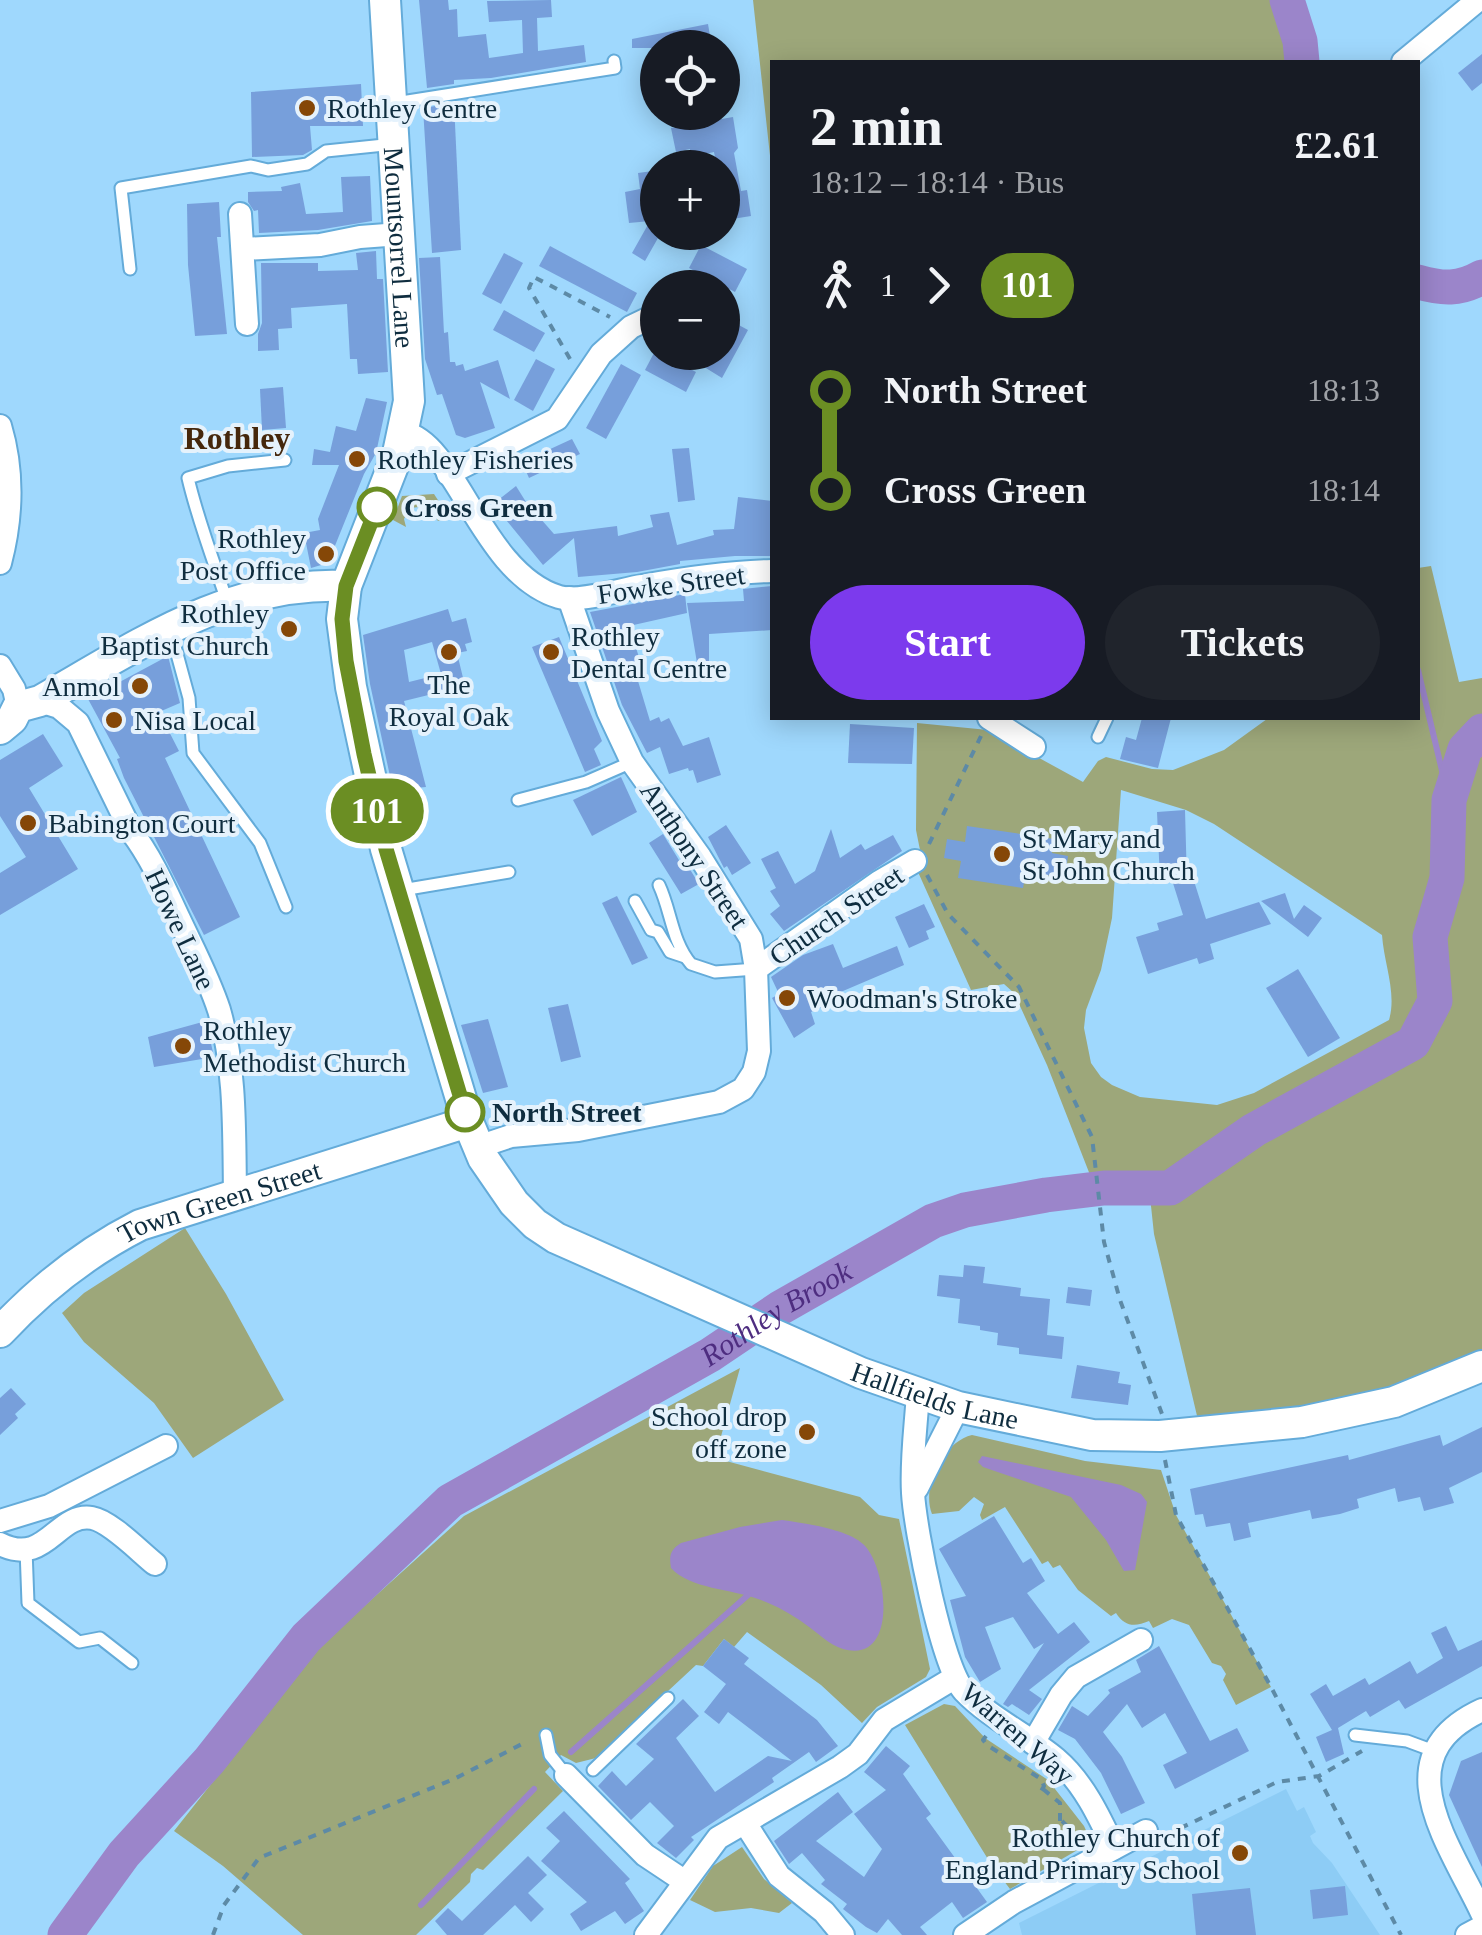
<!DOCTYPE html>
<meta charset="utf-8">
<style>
:root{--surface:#171b24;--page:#20242c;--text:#f1f3f6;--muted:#9ea1a6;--accent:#7c3aed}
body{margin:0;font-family:Georgia,serif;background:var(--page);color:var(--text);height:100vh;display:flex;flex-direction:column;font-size:38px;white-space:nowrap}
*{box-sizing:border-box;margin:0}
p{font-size:32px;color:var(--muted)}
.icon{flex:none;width:55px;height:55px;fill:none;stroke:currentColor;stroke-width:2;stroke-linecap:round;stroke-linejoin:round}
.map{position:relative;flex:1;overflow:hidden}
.sheet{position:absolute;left:770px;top:60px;width:650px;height:660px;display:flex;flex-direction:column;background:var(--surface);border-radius:0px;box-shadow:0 5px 25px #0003}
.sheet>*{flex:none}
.badge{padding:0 20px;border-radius:32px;font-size:35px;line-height:65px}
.tools{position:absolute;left:640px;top:30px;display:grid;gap:20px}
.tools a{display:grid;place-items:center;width:100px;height:100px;border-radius:50%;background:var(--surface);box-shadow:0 5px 25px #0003;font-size:50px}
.map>.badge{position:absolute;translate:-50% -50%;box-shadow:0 0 0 5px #fff}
.legs{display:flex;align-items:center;gap:15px;height:110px;padding:0 40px;font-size:32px}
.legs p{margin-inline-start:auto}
.overview{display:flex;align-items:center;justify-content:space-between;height:170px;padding:0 40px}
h1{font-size:55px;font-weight:700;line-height:75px}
.primary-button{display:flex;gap:20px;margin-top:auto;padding:20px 40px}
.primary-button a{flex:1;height:115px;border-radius:60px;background:var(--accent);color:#fff;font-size:40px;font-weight:700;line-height:115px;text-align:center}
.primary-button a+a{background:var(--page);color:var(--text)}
ul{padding:0 40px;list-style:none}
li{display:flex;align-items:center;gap:35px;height:100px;font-size:38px}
li i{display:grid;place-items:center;width:15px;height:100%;margin:0 12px;background:currentColor}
li i::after{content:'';width:25px;height:25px;margin:-12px;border:8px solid;border-radius:50%;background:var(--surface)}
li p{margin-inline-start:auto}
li:first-child i{background:linear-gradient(#0000 50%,currentColor 0)}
li:last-child i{background:linear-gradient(currentColor 50%,#0000 0)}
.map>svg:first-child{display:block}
.built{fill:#8dccf5}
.green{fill:#9da77a;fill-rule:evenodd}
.water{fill:#9b85ca}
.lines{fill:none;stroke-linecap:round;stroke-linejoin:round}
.stream{stroke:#9b85ca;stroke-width:6}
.river{stroke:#9b85ca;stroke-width:35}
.building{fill:#779fdb;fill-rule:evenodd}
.lane-casing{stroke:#64abd9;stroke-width:15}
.street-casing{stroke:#64abd9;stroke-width:26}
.secondary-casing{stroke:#64abd9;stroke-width:34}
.path{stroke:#5d8aa6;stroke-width:4;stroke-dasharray:8 8;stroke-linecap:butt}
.lane{stroke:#fff;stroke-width:11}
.street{stroke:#fff;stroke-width:22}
.secondary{stroke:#fff;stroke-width:30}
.line-1-casing{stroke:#fff;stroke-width:22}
.line-1{stroke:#6b8e23;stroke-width:15}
.poi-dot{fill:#854707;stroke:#e5f2fc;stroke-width:4}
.stop-1-dot{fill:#fff;stroke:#6b8e23;stroke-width:5}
.labels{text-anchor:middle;stroke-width:8;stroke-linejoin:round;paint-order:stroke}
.poi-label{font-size:28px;fill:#0f2d3f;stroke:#e5f2fc;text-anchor:start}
.street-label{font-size:28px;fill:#0f2d3f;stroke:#e5f2fc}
.stop-label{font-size:28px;font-weight:bold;fill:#0f2d3f;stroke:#e5f2fc;text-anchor:start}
.water-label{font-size:30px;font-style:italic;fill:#4e2d80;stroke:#e5f2fc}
.quarter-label{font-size:32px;font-weight:bold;fill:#45270c;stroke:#e5f2fc}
</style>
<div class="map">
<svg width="1482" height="1935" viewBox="0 0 1482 1935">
<rect width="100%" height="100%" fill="#9fd8fd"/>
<polygon class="built" points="1286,1789 1297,1811 1304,1807 1316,1832 1310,1836 1313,1843 1332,1863 1380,1935 1022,1935 1019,1923"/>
<g class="green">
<polygon points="753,0 1282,0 1295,43 1296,62 772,62 772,174"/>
<polygon points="434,494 449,517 438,521 428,506 410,508 404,519 406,527 393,520 402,496"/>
<path d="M1431,566L1459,682L1482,678V1352L1396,1387L1324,1406L1198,1420L1154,1234L1148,1178L1092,1180L1047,1065L1014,993L1004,984L971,990L918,872L913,855L920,850L916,830L917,723L988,730L1083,782L1098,761L1106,757L1152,769L1173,770L1224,750L1267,719L1418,718V568ZM1121,790L1186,810L1214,824L1382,935C1384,964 1397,993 1389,1020L1254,1093L1217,1105L1140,1097L1112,1085L1101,1077L1091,1063L1084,1028L1086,1010L1101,970L1112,918Z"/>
<polygon points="185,1228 226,1294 284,1400 193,1458 154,1403 84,1342 62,1313 84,1293"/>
<polygon points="740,1368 715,1458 860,1497 879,1515 899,1519 930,1669 926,1677 877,1707 862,1723 821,1685 747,1632 734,1647 724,1639 703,1666 696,1665 596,1758 576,1763 561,1755 545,1772 563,1791 483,1870 477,1868 471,1874 470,1882 416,1935 303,1935 223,1866 174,1831 321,1645 464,1516"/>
<path d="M972,1435L1085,1461L1161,1470L1176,1515L1271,1687L1236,1705L1223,1680L1226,1674L1221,1666L1212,1663L1189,1625L1172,1619L1153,1628L1149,1621C1135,1627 1125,1627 1116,1613L1111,1616L1078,1590L1060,1565L1053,1568L1048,1561L1042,1564L1005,1507L982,1520L980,1515L984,1504L974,1497L959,1511L932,1514C921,1487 943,1442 972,1435Z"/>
<polygon points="944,1704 955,1706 985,1738 1048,1780 1084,1826 1090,1839 1088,1844 1010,1889 991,1864 905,1725"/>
<polygon points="742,1847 764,1879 792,1903 779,1913 751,1908 715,1912 690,1900 713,1866"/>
</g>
<g class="water">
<polygon points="982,1456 1121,1485 1141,1494 1147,1502 1135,1570 1124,1571 1106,1540 1071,1497 983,1467 978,1462"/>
<path d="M782,1520C803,1523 847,1529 863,1544C887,1565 900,1665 843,1649C829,1645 817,1632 805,1624C790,1613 775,1605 758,1599C732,1589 690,1589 671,1568C669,1556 670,1550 681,1543L740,1527Z"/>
</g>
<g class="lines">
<g class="stream">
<polyline points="1418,670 1449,800"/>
<polyline points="571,1752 748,1595"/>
<polyline points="421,1905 534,1789"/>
</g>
<g class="river">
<polyline points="1287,0 1300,41 1302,62"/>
<path d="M1418,282C1443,289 1459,290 1482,277"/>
<path id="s1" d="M65,1935L124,1854L209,1761L306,1638L450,1501L710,1355L780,1308L933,1221L965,1210L1046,1195L1104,1188H1170L1254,1130L1413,1043L1435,1001L1430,937L1447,878L1449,800L1465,749L1482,731"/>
</g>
</g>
<g class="building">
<polygon points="419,0 448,0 449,10 457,9 458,37 486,34 489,58 523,53 522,20 489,22 487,1 551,0 552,17 537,18 538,51 584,45 586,62 491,78 454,80 454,84 427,88"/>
<polygon points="708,24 712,48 632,48 632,39"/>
<polygon points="1482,54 1482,83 1472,91 1458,73"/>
<polygon points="361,84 363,126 310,126 312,150 303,155 252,157 251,92"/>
<polygon points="454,103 461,250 432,253 423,108"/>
<polygon points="733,117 738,148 734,153 741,191 747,190 751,216 726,220 722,168 717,168 714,152 691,157 690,149 676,152 671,128"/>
<polygon points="653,171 658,238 645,261 632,253 650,221 629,223 625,192 640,189 638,173"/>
<polygon points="370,176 372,221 318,230 259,233 258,210 254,211 248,202 248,192 282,191 281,187 300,183 306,214 343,212 341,177"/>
<polygon points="219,202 221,237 217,237 227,334 195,336 188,265 187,204"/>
<polygon points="701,245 747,269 735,292 689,268"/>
<polygon points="550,246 637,293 627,312 539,266"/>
<polygon points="376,251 377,279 383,279 388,372 358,374 357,359 350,359 347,304 291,308 292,328 278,329 279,350 258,351 258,334 262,323 261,263 318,263 318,271 358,270 356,253"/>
<polygon points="504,253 523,263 501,304 482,294"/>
<polygon points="440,257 444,333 448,332 450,362 455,362 456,366 463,364 465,371 498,360 510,399 480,382 495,428 465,438 456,435 442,394 437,395 425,359 419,258"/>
<polygon points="504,310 545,333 534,352 493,330"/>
<polygon points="722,316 748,330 722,378 680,352 722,352"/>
<polygon points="655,351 696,372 686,392 645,370"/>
<polygon points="536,359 555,369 533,411 514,400"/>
<polygon points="621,364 641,375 606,439 586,428"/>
<polygon points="283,387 286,428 262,430 260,389"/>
<polygon points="366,398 387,402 376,453 364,474 328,563 311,568 304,533 320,530 318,519 339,465 312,465 314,449 330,452 336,426 356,431"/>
<polygon points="572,439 580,454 529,478 522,462"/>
<polygon points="689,448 695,500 678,502 672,449"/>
<polygon points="516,486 526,502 554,534 617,526 618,536 653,527 650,515 669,512 677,545 714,535 713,530 734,529 738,497 772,501 772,556 735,556 680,561 680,564 637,572 578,577 574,538 543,565 493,504"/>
<polygon points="772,586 772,630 709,634 709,680 700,681 687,603 744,601 743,589"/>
<polygon points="685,594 687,613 629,626 646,679 638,681 650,721 659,717 661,722 669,718 683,746 709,737 721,775 697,783 693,770 689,771 688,768 669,774 660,747 647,753 622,705 590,612"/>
<path d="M448,609L452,622L466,618L472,642L465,644L467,651L457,653L465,686L404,701L426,787L393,790L370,684L363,635ZM432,642L441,674L409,682L404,650Z"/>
<polygon points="559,637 602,741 594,749 601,765 585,772 532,647"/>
<polygon points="168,656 180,703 159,712 179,751 165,758 240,917 204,935 124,778 117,759 120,758 88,699"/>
<polygon points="1142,718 1171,718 1158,768 1120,759 1126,737 1136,740"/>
<polygon points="850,724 914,728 912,764 848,763"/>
<polygon points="43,734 63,766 29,788 78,869 0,915 0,873 26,857 0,816 0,760"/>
<polygon points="621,777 637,812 592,836 573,800"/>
<polygon points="1185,810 1187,883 1194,881 1206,919 1259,902 1271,924 1210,944 1214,959 1199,964 1197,958 1148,974 1136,937 1159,930 1157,923 1183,915 1172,880 1160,881 1157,812"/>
<polygon points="726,825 751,863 732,875 727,866 724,868 708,837"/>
<polygon points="967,826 1054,839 1052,853 1068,856 1065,878 1026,872 1023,888 958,878 961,861 944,858 947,839 965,842"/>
<polygon points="831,829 840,858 861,844 865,850 893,835 902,851 784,931 770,914 780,906 770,891 776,888 761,859 778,851 795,884 815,871"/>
<polygon points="663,834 682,865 686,863 699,884 681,894 649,843"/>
<polygon points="1285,893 1294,919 1304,905 1322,918 1308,937 1261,901"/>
<polygon points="617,896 648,958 632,965 602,903"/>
<polygon points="924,904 935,927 926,931 929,939 909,948 895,917"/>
<polygon points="833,944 843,968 897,946 904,965 836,994 839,1000 811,1012 815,1024 794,1038 772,998 779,994 771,977 803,955"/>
<polygon points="1298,969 1340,1038 1308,1057 1266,988"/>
<polygon points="568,1004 581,1057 561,1062 548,1008"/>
<polygon points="488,1019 508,1087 483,1093 461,1025"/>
<polygon points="206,1021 214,1057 154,1067 148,1037"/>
<polygon points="964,1265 985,1267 983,1283 1021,1288 1020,1296 1050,1299 1047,1335 1064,1337 1062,1359 1019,1354 1019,1348 997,1345 998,1333 980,1330 980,1326 958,1323 960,1299 937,1296 939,1275 963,1277"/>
<polygon points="1068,1287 1092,1290 1090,1306 1066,1303"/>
<polygon points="1077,1365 1120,1372 1118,1383 1131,1385 1128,1405 1071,1398"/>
<polygon points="11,1388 26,1404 15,1414 18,1418 0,1435 0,1398"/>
<polygon points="1482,1427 1482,1472 1449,1488 1454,1503 1424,1511 1420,1497 1398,1502 1395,1488 1357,1499 1359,1508 1340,1514 1312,1519 1310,1510 1248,1523 1251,1537 1234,1541 1230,1523 1206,1527 1203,1514 1195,1515 1190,1489 1348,1455 1349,1460 1440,1435 1443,1446"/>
<polygon points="994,1516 1023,1563 1031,1558 1045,1581 1027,1593 1058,1634 1074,1622 1090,1642 1029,1690 1042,1699 1029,1715 1012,1704 1008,1707 1003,1704 1044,1643 1034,1649 1013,1617 985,1627 1001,1669 980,1682 965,1657 950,1600 966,1596 939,1549"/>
<polygon points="1446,1626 1458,1651 1482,1640 1482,1666 1405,1709 1399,1700 1370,1717 1366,1711 1338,1728 1344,1754 1326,1762 1316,1737 1332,1730 1310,1694 1326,1684 1333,1696 1365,1678 1369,1685 1410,1661 1417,1674 1443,1658 1431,1633"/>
<polygon points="724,1639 749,1658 744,1664 817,1720 838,1746 816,1762 809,1752 772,1778 774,1782 691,1837 694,1840 676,1858 657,1843 674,1826 650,1802 631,1820 598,1786 612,1771 626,1786 654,1759 636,1744 683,1699 699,1716 676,1738 715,1792 768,1756 792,1761 728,1712 719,1724 704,1712 726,1684 703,1666"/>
<polygon points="1159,1646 1210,1741 1237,1728 1249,1751 1175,1789 1163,1765 1187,1753 1165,1713 1142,1728 1127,1704 1103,1732 1122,1757 1145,1803 1121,1814 1101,1773 1075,1739 1058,1730 1072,1706 1088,1716 1110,1693 1108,1690 1141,1672 1136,1660"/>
<polygon points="886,1746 910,1766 903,1774 931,1814 926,1818 987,1902 963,1918 952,1902 920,1927 927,1935 902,1935 888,1919 877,1933 866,1927 843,1909 847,1904 821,1884 825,1880 802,1853 789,1864 774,1841 838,1792 853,1812 816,1841 864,1877 882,1849 854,1814 886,1790 864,1772"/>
<polygon points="1482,1752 1482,1867 1449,1795 1461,1761"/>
<polygon points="564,1811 630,1879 625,1883 644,1911 625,1924 615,1911 581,1931 570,1914 587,1902 541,1861 560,1841 546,1828"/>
<polygon points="528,1856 547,1875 528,1893 544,1909 531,1922 515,1905 483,1935 447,1935 435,1921 448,1908 462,1921"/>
<polygon points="1345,1886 1348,1915 1313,1919 1310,1890"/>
<polygon points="1250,1888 1256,1935 1196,1935 1192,1894"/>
</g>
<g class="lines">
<g class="lane-casing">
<g id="lane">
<polyline points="395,103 615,68 614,61"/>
<polyline points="130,269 121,188 251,166 268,170 307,164 326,151 394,144"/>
<path d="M228,604C214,562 198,521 188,478L228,466L285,460"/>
<polyline points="171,632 189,698 193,753 260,843 286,907"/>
<polyline points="1098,737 1107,718"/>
<polyline points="518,800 586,782 632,762"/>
<path d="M659,885C671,910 672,942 691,964L715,972L756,969"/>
<polyline points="402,890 509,872"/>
<polyline points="635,901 651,930 658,932 670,952 685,957"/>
<polyline points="26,1549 28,1603 79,1642 100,1638 132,1663"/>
<polyline points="546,1735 550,1755 566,1775"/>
<polyline points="1355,1735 1407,1741 1434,1751"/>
<polyline points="593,1770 668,1698"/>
</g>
</g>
<g class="street-casing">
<g id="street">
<polyline points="1403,62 1478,0"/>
<polyline points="240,214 247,324"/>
<polyline points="243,249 320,245 360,237 400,234"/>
<path d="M0,426C14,473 12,517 0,563"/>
<path d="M405,433C456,444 482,574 559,597C578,603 622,589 642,586C686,578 728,572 772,571"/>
<polyline points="448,474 557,419 601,354 631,327 658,314"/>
<polyline points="0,666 14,689 18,707"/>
<path d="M40,701L59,707L78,723L131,831C151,857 165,889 179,919C193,949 209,979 219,1010C236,1069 234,1134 235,1194"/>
<polyline points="989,718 1034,747"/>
<polyline points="756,969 879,882 915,861"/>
<polyline points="478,1147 511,1136 578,1130 719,1102 743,1089 754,1072 759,1051 756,969 751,939 700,857 632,762 608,711 569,598"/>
<path d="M918,1393C916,1426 911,1460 913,1493C915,1529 942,1667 964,1691C991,1719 1026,1734 1056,1759C1083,1782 1099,1816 1114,1848"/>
<polyline points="917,1488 958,1407"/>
<polyline points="0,1521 49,1506 166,1446"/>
<path d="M0,1544C46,1567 57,1512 92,1518C110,1521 140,1552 155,1564"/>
<path d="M1482,1710C1382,1756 1449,1843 1482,1913"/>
<polyline points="1033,1743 1061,1695 1076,1677 1141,1640"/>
<polyline points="566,1775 645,1855 684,1881"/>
<polyline points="745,1823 779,1876 824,1912 843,1935"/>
<polyline points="646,1935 718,1838 840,1767 858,1754 884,1720 954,1678"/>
<polyline points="965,1935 1014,1902 1146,1831"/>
<polyline points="1467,1935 1482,1927"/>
</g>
</g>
<g class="secondary-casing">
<g id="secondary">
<path id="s2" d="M385,0L409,401L398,453L346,586L342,619L351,687L386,849L468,1122L483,1158L514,1203L535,1224L556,1238L861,1373L958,1407L1092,1435L1160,1436L1302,1422L1394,1402L1482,1366"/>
<path d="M0,729L12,719L18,707L40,701C135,647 231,580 346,586"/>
<path id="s3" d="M0,1332C41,1288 87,1252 140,1225L468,1122"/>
</g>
</g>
<g class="path">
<polyline points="570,359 529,288 534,277 610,317"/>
<polyline points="929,844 981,736"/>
<polyline points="927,875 948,914 1019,987 1092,1137 1104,1242 1120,1300 1162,1414"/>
<polyline points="1165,1460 1176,1515 1271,1687 1401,1935"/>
<polyline points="986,1736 983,1740 987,1745 1041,1779 1044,1786 1040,1793"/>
<polyline points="1043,1789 1060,1803 1060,1827"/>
<polyline points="1062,1821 1083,1842"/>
<polyline points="1166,1835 1277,1782 1319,1776 1362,1751"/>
<polyline points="213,1935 224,1905 259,1858 454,1779 522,1744"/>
</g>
<use href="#lane" class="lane"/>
<use href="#street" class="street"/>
<use href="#secondary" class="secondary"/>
</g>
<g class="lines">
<g class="line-1-casing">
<polyline id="line-1" points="377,507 346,586 342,619 346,661 364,754 386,849 465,1112"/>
</g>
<use href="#line-1" class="line-1"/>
</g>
<g class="poi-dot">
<circle cx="307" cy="108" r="10"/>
<circle cx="357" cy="459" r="10"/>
<circle cx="326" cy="554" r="10"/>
<circle cx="289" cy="629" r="10"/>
<circle cx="449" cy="652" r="10"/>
<circle cx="551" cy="652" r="10"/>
<circle cx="140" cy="686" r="10"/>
<circle cx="114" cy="720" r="10"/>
<circle cx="28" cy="823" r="10"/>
<circle cx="1002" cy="854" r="10"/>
<circle cx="787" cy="998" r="10"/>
<circle cx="183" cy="1046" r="10"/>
<circle cx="807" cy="1432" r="10"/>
<circle cx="1240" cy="1853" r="10"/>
</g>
<g class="stop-1-dot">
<circle cx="377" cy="507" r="18"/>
<circle cx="465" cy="1112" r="18"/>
</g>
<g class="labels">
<g class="poi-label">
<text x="327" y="118">Rothley Centre</text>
<text x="377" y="469">Rothley Fisheries</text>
<text x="306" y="548" text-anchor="end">Rothley<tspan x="306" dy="32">Post Office</tspan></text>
<text x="269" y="623" text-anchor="end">Rothley<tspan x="269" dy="32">Baptist Church</tspan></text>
<text x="571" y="646">Rothley<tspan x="571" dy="32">Dental Centre</tspan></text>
<text x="449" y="694" text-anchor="middle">The<tspan x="449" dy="32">Royal Oak</tspan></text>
<text x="120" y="696" text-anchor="end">Anmol</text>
<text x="134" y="730">Nisa Local</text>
<text x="48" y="833">Babington Court</text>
<text x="1022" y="848">St Mary and<tspan x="1022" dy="32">St John Church</tspan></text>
<text x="807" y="1008">Woodman's Stroke</text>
<text x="203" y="1040">Rothley<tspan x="203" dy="32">Methodist Church</tspan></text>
<text x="787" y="1426" text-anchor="end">School drop<tspan x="787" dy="32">off zone</tspan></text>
<text x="1220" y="1847" text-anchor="end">Rothley Church of<tspan x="1220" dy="32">England Primary School</tspan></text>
</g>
<g class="street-label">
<text dy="10" stroke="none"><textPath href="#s2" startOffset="248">Mountsorrel Lane</textPath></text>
<text transform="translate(671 584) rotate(-8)" y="10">Fowke Street</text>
<text transform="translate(695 855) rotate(56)" y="10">Anthony Street</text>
<text transform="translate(836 915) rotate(-34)" y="10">Church Street</text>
<text transform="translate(181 929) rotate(65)" y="10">Howe Lane</text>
<text dy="10" stroke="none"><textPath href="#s3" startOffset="260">Town Green Street</textPath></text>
<text dy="10" stroke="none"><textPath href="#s2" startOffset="1710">Hallfields Lane</textPath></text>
<text transform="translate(1018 1733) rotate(41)" y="10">Warren Way</text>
</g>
<g class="stop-label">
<text x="404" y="517">Cross Green</text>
<text x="492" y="1122">North Street</text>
</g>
<g class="water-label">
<text dy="10" stroke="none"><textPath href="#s1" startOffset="958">Rothley Brook</textPath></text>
</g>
<g class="quarter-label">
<text x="237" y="449">Rothley</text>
</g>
</g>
</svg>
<div class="tools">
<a><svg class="icon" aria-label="locate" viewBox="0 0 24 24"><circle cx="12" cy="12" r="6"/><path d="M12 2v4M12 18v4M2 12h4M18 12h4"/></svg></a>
<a>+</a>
<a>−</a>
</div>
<b class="badge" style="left:377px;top:811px;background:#6b8e23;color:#fff">101</b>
<section class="sheet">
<div class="overview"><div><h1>2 min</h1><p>18:12 – 18:14 · Bus</p></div><b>£2.61</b></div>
<div class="legs"><svg class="icon" aria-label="walk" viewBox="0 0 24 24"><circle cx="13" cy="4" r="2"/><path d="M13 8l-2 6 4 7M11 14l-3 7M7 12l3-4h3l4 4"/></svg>1<svg class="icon" aria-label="forward" viewBox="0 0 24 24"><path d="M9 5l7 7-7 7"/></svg><b class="badge" style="background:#6b8e23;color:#fff">101</b></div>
<ul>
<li><i style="color:#6b8e23"></i><b>North Street</b><p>18:13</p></li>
<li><i style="color:#6b8e23"></i><b>Cross Green</b><p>18:14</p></li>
</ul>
<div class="primary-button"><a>Start</a><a>Tickets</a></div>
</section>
</div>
